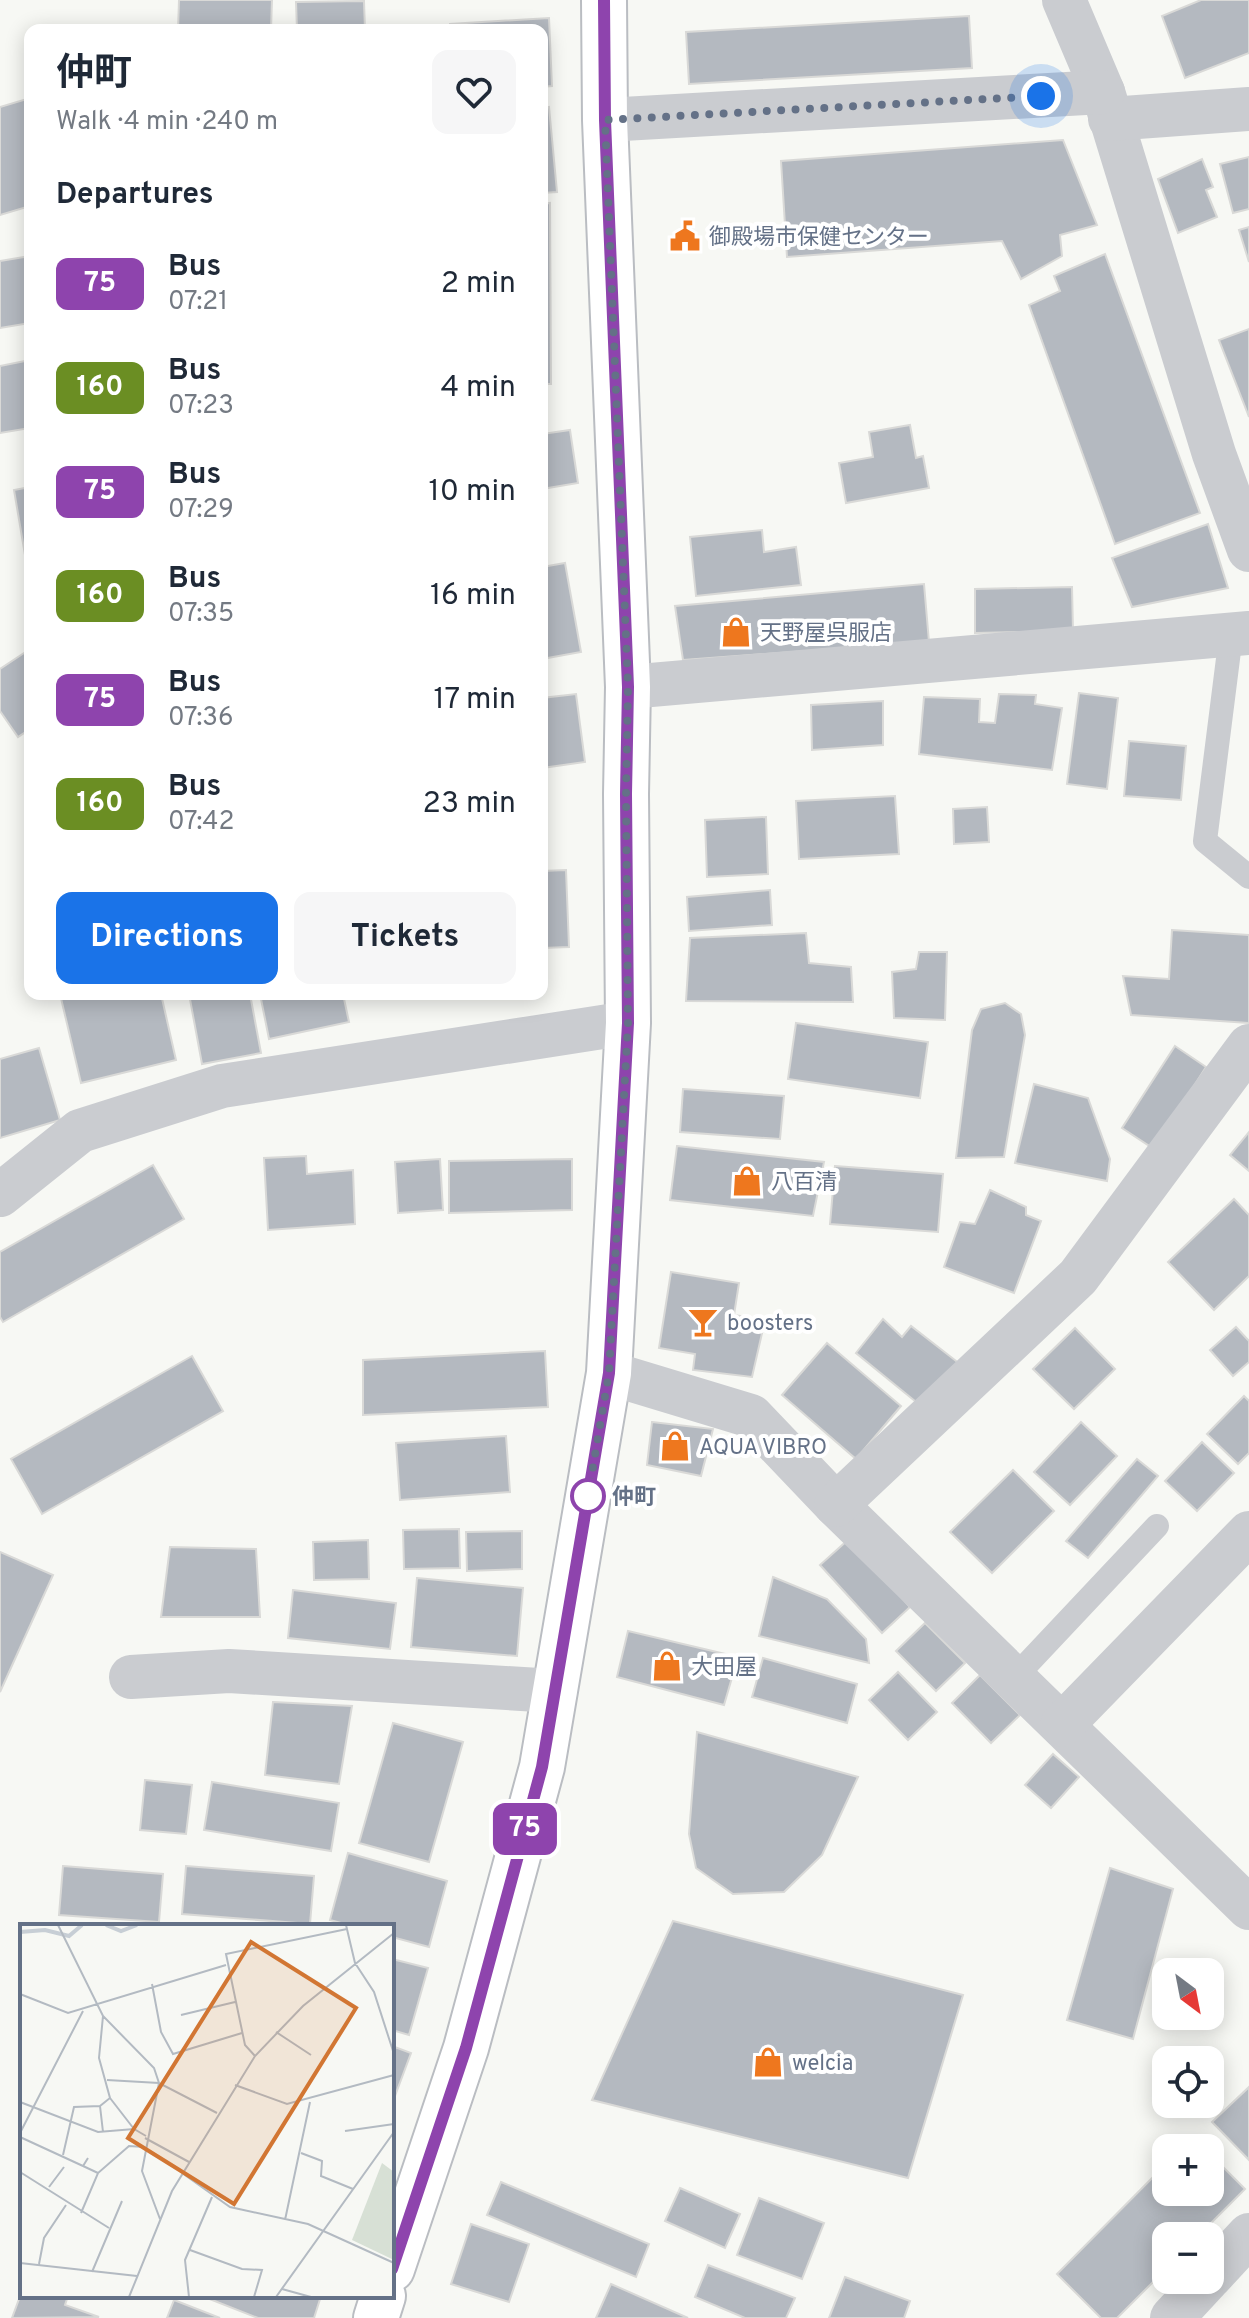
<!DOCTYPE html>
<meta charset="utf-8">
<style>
:root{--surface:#fff;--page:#f6f6f7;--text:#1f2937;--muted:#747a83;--accent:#1a73e8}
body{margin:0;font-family:Overpass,"Noto Sans JP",sans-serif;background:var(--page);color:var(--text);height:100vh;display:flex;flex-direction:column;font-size:30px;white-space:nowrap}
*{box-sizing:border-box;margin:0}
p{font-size:26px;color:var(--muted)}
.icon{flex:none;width:44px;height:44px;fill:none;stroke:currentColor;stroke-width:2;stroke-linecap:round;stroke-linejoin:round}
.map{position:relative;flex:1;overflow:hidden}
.sheet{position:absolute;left:24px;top:24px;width:524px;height:976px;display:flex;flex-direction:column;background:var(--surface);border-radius:16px;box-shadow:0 4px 20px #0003}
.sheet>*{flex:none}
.badge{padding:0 16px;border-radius:12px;font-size:28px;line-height:52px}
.needle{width:52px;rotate:148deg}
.buttons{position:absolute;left:1152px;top:1958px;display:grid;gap:16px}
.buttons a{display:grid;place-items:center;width:72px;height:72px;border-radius:16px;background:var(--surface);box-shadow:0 4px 20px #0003;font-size:40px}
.you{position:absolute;width:40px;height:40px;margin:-20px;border:6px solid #fff;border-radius:50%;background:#1a73e8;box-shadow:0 0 0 12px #1a73e833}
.map>.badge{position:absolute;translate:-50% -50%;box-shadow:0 0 0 4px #fff}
h2{padding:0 32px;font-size:30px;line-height:72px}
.round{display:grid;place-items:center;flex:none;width:84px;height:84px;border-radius:16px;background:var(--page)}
.head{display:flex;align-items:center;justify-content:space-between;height:136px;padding:0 32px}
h1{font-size:38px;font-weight:700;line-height:60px}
.action{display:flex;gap:16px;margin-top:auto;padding:16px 32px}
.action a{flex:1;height:92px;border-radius:16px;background:var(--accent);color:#fff;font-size:32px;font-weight:700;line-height:92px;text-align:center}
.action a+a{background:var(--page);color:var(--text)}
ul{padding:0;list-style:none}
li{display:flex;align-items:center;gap:24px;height:104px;padding:0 32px}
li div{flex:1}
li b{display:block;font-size:30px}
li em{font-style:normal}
li .badge{min-width:88px;font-weight:700;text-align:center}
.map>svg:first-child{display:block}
.building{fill:#b4b9c0;stroke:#d9d9d7;stroke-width:2}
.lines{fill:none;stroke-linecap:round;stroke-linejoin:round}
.primary-casing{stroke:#babdc2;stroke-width:48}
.lane{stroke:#caccd0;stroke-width:24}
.street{stroke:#caccd0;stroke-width:44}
.primary{stroke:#fff;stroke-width:44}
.line-casing{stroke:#fff;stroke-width:18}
.line{stroke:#8e44ad;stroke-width:12}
.walk{stroke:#647187;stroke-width:8;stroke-dasharray:0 14.4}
.stop-dot{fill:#fff;stroke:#8e44ad;stroke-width:4}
.labels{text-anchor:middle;stroke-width:8;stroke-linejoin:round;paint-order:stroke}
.poi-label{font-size:22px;fill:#647187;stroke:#fff;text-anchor:start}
.stop-label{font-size:22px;font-weight:bold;fill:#647187;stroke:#fff;text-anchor:start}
.inset-river{fill:none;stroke:#c7ced5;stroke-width:4}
.inset-road{fill:none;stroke:#b3bac2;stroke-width:2}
.view{fill:#d27633;fill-opacity:0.15;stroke:#d27633;stroke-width:4}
.inset-edge{fill:none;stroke:#647187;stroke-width:4}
</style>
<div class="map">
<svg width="1249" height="2318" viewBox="0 0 1249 2318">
<rect width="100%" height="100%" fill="#f7f8f4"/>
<g class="building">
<polygon points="179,0 272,0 271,30 178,30"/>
<polygon points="1201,0 1249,0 1249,53 1185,78 1162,16"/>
<polygon points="364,1 365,30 297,30 296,2"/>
<polygon points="969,16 972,68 689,84 686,32"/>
<polygon points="549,18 552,86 542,87 542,30 450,30 450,24"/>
<polygon points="30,98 30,206 0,215 0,107"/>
<polygon points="549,107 557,192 542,193 542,108"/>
<polygon points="1063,140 1097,225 1060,235 1062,256 1021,279 1002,241 787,257 781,161"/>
<polygon points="1249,157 1249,209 1233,213 1220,164"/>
<polygon points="1202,159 1213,187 1206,190 1217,217 1178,233 1158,179"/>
<polygon points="550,203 551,384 542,384 542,204"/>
<polygon points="1249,227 1249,262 1239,230"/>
<polygon points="1105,254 1200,513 1115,544 1029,305 1060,291 1054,276"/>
<polygon points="30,256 30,323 0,328 0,261"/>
<polygon points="1249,329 1249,417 1219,340"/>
<polygon points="30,360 30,428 0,433 0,366"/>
<polygon points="910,425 916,458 923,456 929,488 846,503 839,463 873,457 869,432"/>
<polygon points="570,430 578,483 542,489 542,434"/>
<polygon points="30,487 30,554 25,555 14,490"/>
<polygon points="1208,524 1228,588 1132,607 1112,558"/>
<polygon points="762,530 764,552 796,547 801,585 696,596 690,537"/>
<polygon points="565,563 581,652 542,659 542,567"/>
<polygon points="924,584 929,642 683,660 675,606"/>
<polygon points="1072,587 1073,631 975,633 975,589"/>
<polygon points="30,649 30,729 18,737 0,711 0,669"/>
<polygon points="1079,693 1118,698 1107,789 1067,784"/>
<polygon points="576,694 585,762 542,768 542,698"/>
<polygon points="999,694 1036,695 1035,704 1062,708 1052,770 919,754 924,697 980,699 979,722 995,723"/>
<polygon points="883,701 883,745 812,750 811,705"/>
<polygon points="1129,741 1186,746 1181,800 1124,796"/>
<polygon points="895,796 899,854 799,859 796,801"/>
<polygon points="987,807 989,842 954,844 953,809"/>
<polygon points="766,817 768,874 707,877 705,820"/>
<polygon points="566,870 569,947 542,948 542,871"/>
<polygon points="770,890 772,925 689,931 687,897"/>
<polygon points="1172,930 1249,935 1249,1023 1131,1015 1123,976 1169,979"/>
<polygon points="806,933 809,963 851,967 853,1002 686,1001 690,938"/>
<polygon points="919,952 947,952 945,1020 894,1018 892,972 916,969"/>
<polygon points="60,994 161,994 176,1060 81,1083"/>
<polygon points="189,994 250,994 261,1053 202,1064"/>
<polygon points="260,994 343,994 349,1022 269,1039"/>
<polygon points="1005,1003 1021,1014 1025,1035 1004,1157 956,1158 972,1030 981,1009"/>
<polygon points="796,1023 928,1042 920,1098 788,1079"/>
<polygon points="1175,1046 1206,1067 1154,1149 1122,1128"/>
<polygon points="39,1048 60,1120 0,1138 0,1059"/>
<polygon points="1034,1084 1088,1098 1110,1159 1107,1181 1015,1163"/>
<polygon points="683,1089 784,1096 780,1139 680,1132"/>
<polygon points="1249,1132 1249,1171 1230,1155"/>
<polygon points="677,1146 824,1162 813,1216 670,1200"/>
<polygon points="306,1156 307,1174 353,1170 355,1224 268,1230 264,1158"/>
<polygon points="440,1159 443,1210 398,1213 395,1162"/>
<polygon points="572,1159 572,1210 449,1213 449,1161"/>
<polygon points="153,1165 184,1219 3,1322 0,1317 0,1252"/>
<polygon points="835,1166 943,1174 938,1232 830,1224"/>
<polygon points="990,1190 1026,1207 1026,1215 1041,1221 1014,1293 944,1267 960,1222 975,1224"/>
<polygon points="1234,1199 1249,1215 1249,1276 1214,1310 1168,1262"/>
<polygon points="671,1272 739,1283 734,1315 765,1320 752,1377 693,1370 695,1354 659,1348"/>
<polygon points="883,1319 902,1337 911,1326 960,1364 921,1406 856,1353"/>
<polygon points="1236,1327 1249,1341 1249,1362 1233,1376 1210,1350"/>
<polygon points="1075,1328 1115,1369 1074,1409 1033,1369"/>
<polygon points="827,1343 901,1406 856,1459 782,1395"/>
<polygon points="545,1351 548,1407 363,1415 363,1360"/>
<polygon points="192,1356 223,1411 42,1514 11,1459"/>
<polygon points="1244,1396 1249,1401 1249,1453 1238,1464 1207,1434"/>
<polygon points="652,1422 713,1429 701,1476 647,1465"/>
<polygon points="1081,1422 1117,1456 1070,1505 1034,1472"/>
<polygon points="506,1436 510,1492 400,1500 396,1443"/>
<polygon points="1202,1442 1234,1473 1197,1511 1165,1481"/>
<polygon points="1137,1459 1158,1476 1088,1558 1066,1541"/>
<polygon points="1013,1470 1054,1511 992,1573 950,1532"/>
<polygon points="459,1529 460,1568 404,1569 403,1530"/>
<polygon points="522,1531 522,1569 467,1571 466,1532"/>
<polygon points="849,1539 910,1607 882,1633 820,1565"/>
<polygon points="368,1540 369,1579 314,1580 313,1542"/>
<polygon points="170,1547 256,1549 260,1617 161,1617"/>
<polygon points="0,1552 53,1575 0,1692"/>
<polygon points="773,1577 827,1599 866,1639 869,1663 759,1636"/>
<polygon points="417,1578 523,1588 517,1656 411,1647"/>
<polygon points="293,1590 396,1603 390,1649 288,1638"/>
<polygon points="925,1623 965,1663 936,1691 896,1651"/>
<polygon points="628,1631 738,1657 724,1705 617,1677"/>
<polygon points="763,1658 857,1684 847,1723 752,1697"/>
<polygon points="898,1672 937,1712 908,1740 869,1700"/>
<polygon points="980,1675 1020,1715 991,1743 952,1703"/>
<polygon points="273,1702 352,1706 339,1784 265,1775"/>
<polygon points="393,1723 463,1742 429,1862 359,1843"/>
<polygon points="697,1732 858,1777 822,1855 784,1892 733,1894 696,1868 689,1834"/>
<polygon points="1053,1754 1079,1777 1051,1808 1025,1785"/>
<polygon points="145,1780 192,1785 186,1834 140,1830"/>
<polygon points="212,1782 339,1803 331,1851 204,1830"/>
<polygon points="348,1853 447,1881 429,1947 392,1937 392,1926 352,1926 330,1920"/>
<polygon points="63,1866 163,1874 159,1922 59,1915"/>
<polygon points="186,1866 314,1876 310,1924 182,1914"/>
<polygon points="1110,1868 1173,1889 1133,2039 1067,2020"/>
<polygon points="673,1921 963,1995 908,2178 592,2100"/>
<polygon points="392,1959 428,1968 409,2035 392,2030"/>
<polygon points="392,2046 411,2053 392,2104"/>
<polygon points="1249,2087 1249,2160 1212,2122"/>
<polygon points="1210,2154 1245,2189 1198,2236 1166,2236 1166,2269 1117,2318 1101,2318 1057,2274 1166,2164 1166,2192 1210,2192"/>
<polygon points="501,2182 649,2244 636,2277 487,2215"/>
<polygon points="680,2188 740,2214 725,2248 665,2221"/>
<polygon points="759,2198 824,2223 802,2279 737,2255"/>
<polygon points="471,2224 529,2244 509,2302 451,2284"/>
<polygon points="708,2265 795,2298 786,2318 745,2318 695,2297"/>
<polygon points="845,2277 910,2301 904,2318 829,2318"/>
<polygon points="611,2284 688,2318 596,2318"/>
<polygon points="22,2291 22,2296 68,2296 65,2305 99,2317 12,2318"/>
<polygon points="202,2296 321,2296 314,2318 258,2318"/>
<polygon points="174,2300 220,2318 167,2318"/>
</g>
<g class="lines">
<g class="primary-casing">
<g id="primary">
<polyline points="392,2269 466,2048 542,1767 609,1373 628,1023 626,794 628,687 605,120 604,0"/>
<polyline points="376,2318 383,2296"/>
</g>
</g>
<g class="lane">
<polyline points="1231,635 1205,841 1249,877"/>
<polyline points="1014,1678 1157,1526"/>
</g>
<g class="street">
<polyline points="1064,0 1103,92 1214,454 1249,550"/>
<polyline points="1110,119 1249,109"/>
<polyline points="605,120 1103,92"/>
<polyline points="628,687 1249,633"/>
<polyline points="0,1195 80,1131 222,1086 628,1023"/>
<polyline points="609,1373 751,1416 836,1505 1249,1908"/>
<polyline points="836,1505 1078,1277 1249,1046"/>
<polyline points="131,1677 229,1671 555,1691"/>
<polyline points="1062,1725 1249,1533"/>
<polyline points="1210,2277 1249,2235"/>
<polyline points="1172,2318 1207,2280"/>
</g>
<use href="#primary" class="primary"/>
</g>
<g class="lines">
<g class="line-casing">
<polyline id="line" points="392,2269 466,2048 542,1767 609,1373 628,1023 626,794 628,687 605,120 604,0"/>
</g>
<use href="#line" class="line"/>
<polyline class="walk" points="588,1496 609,1373 628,1023 626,794 628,687 605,120 1041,96"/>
</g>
<defs>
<g id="civic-bare" transform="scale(2.4)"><path d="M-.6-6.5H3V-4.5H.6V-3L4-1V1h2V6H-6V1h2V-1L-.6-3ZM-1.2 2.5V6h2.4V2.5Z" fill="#ee771e" stroke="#fff" stroke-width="2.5" paint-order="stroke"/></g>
<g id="shop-bare" transform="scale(2.4)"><path d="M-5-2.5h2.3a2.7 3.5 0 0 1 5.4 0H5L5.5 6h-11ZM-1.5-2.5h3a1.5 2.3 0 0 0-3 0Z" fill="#ee771e" stroke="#fff" stroke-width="2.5" paint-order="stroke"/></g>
<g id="bar-bare" transform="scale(2.4)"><path d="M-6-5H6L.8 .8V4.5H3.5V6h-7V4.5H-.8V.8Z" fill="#ee771e" stroke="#fff" stroke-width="2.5" paint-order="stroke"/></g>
</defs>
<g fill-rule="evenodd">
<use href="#civic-bare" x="685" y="236"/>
<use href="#shop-bare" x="736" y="632"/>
<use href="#shop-bare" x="747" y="1181"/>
<use href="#bar-bare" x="703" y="1322"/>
<use href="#shop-bare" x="675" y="1446"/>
<use href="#shop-bare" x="667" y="1666"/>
<use href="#shop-bare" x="768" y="2062"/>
</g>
<circle class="stop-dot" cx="588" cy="1496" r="16"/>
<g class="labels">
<g class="poi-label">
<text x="709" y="244">御殿場市保健センター</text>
<text x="760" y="640">天野屋呉服店</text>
<text x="771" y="1189">八百清</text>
<text x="727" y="1330">boosters</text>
<text x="699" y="1454">AQUA VIBRO</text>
<text x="691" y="1674">大田屋</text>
<text x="792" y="2070">welcia</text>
</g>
<g class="stop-label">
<text x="612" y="1504">仲町</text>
</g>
</g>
<g transform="translate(20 1924)">
<rect width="374" height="374" fill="#f7f8f4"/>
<path d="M362,239L374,248V336L332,316Z" fill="#d7e0d5"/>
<path class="inset-river" d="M86,1L101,7L117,1M0,8L25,6L49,12L62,1"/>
<path class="inset-road" d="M38,1L83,92L134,144L139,159L122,247L140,295M326,1L335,39M335,39L354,68L374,130M132,60L141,108L153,130L222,109M0,70L48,89L206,41M161,91L215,78M256,108L291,131M235,132L225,121L206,30L327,5M87,156L139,159L197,189M215,161L267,180L374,151M90,174L114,205M0,178L78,208L114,205L126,212M80,182L83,208M325,207L374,200M0,209L63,87M0,213L63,242M125,214L169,238M281,229L302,237L301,252L333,265M43,231L54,183L80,182L90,174L79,134L83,92M68,234L63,242L78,249M0,248L89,304M162,249L210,283L288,300L374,339M29,263L44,243M61,289L78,249L109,222L124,223M265,296L290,178M170,326L222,345L242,346L234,373M0,339L117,352M19,340L24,314L46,281M72,348L102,277M262,365L291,373M109,373L152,267L235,132L283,82L374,9M169,373L165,336L192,273M256,373L374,208"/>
<path class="view" d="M231,18L336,84L214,280L108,214Z"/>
<rect width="374" height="374" class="inset-edge"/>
</g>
</svg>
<div class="buttons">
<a><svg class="needle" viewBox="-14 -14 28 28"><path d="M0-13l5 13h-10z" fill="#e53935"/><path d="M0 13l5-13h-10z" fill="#747a83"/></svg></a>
<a><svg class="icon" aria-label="locate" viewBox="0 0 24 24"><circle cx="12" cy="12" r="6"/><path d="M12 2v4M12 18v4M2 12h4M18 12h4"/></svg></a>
<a>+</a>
<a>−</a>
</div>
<div class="you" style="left:1041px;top:96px"></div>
<b class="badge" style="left:525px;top:1829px;background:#8e44ad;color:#fff">75</b>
<section class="sheet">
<div class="head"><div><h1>仲町</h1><p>Walk · 4 min · 240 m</p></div><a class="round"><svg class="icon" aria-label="heart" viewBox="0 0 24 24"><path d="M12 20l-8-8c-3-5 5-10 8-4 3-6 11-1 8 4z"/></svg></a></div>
<h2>Departures</h2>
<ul>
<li><span class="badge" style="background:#8e44ad;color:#fff">75</span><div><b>Bus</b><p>07:21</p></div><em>2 min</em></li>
<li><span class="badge" style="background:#6b8e23;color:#fff">160</span><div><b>Bus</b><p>07:23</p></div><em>4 min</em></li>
<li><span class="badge" style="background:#8e44ad;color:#fff">75</span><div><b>Bus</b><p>07:29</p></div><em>10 min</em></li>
<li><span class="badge" style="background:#6b8e23;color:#fff">160</span><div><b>Bus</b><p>07:35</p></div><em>16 min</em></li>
<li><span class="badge" style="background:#8e44ad;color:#fff">75</span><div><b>Bus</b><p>07:36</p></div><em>17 min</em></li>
<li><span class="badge" style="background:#6b8e23;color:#fff">160</span><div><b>Bus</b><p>07:42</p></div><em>23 min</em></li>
</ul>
<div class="action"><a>Directions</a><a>Tickets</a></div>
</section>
</div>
